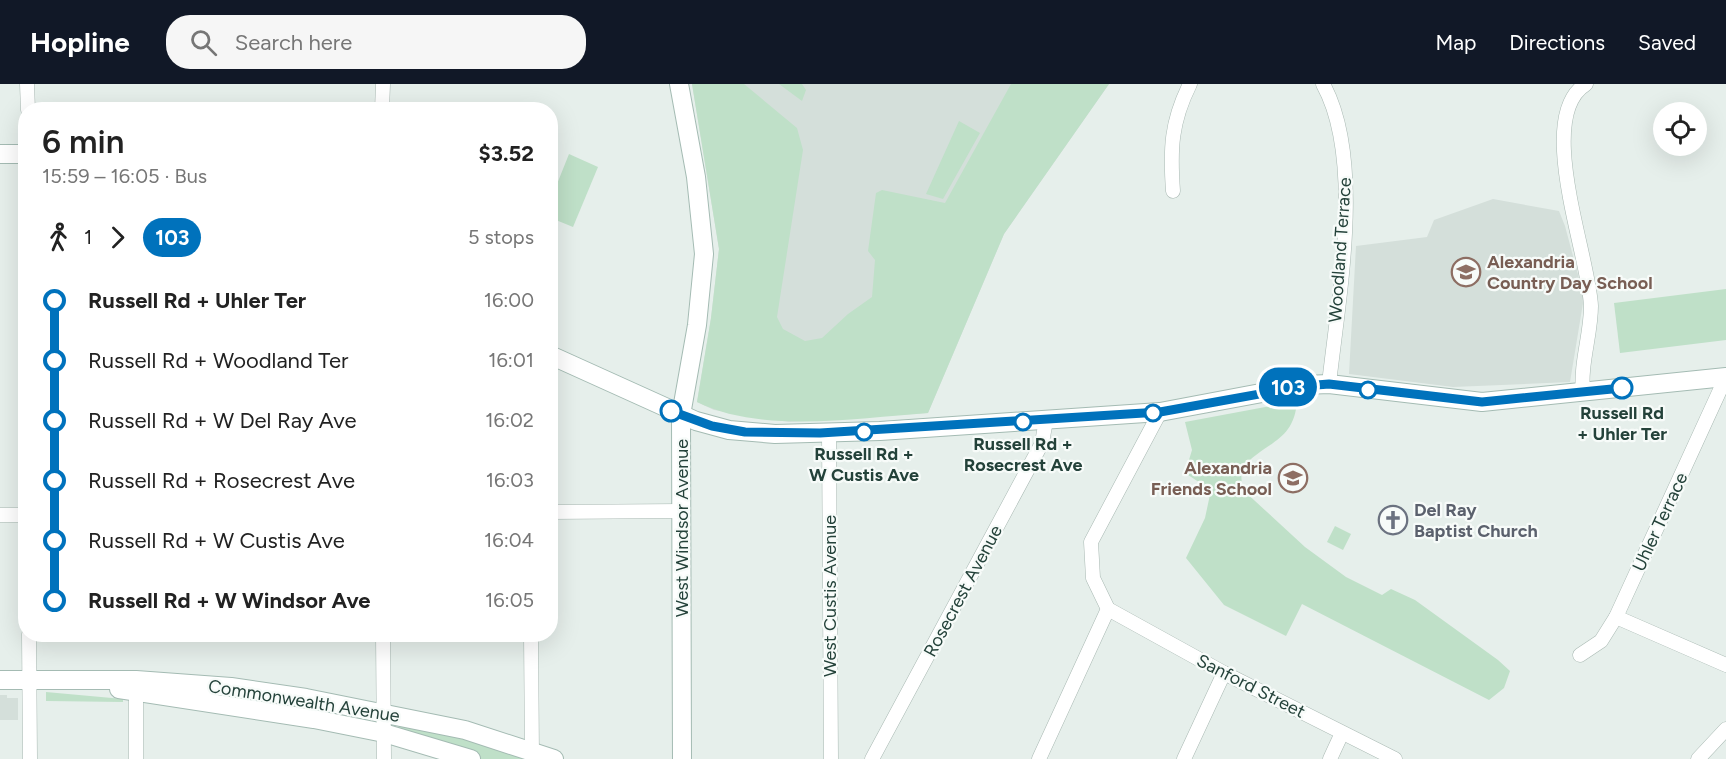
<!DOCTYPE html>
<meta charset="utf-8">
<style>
:root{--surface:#fff;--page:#f6f6f6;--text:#222;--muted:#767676;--accent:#111827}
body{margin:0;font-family:Figtree,sans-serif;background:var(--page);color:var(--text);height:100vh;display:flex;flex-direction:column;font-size:22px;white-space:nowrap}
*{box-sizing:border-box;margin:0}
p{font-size:20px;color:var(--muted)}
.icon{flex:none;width:33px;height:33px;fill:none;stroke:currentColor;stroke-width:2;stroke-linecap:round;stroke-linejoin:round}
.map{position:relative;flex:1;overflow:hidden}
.side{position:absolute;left:18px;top:18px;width:540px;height:540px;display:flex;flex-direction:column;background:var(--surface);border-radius:24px;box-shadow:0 6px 24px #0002}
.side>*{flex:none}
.badge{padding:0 12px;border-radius:20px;font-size:21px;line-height:39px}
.controls{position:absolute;left:1653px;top:18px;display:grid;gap:12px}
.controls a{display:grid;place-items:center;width:54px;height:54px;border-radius:50%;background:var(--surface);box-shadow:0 6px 24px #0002;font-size:30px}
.map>.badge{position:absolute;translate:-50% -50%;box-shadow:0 0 0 3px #fff}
.legs{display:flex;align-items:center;gap:9px;height:66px;padding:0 24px;font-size:20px}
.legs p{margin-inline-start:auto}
.overview{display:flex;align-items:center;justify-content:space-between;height:102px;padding:0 24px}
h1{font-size:33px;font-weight:600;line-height:45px}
ul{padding:0 24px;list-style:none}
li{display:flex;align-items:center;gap:21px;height:60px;font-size:22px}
li i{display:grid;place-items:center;width:9px;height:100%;margin:0 8px;background:currentColor}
li i::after{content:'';width:15px;height:15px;margin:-8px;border:4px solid;border-radius:50%;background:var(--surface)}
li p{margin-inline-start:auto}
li:first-child i{background:linear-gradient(#0000 50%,currentColor 0)}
li:last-child i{background:linear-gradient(currentColor 50%,#0000 0)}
header{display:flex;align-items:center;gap:36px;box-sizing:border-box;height:84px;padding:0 30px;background:var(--accent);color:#fff}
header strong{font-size:28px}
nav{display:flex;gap:33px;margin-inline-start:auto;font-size:21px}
.search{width:420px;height:54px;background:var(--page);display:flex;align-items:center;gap:15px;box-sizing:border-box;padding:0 21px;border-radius:24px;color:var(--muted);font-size:22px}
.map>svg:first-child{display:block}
.built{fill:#d4dfda}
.green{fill:#bfe0c8}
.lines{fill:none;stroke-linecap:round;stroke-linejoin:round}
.street-casing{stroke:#a8b8b2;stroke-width:15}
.secondary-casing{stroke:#a4bbb3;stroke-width:20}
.street{stroke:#fff;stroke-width:14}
.secondary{stroke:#fff;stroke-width:18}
.line-1-casing{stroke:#fff;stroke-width:14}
.line-1{stroke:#0072bc;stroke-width:9}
.stop-1-dot{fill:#fff;stroke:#0072bc;stroke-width:3}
.labels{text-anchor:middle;stroke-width:4.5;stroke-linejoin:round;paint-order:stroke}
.street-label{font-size:18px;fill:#24423a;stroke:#f7fbf9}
.education-label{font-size:18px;font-weight:bold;fill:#785e54;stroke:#f7fbf9;text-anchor:start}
.stop-label{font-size:18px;font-weight:bold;fill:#24423a;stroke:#f7fbf9}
.worship-label{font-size:18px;font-weight:bold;fill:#5b616d;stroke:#f7fbf9;text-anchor:start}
</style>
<header>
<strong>Hopline</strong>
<div class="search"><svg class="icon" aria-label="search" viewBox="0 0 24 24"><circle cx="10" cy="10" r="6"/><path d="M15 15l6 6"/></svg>Search here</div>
<nav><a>Map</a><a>Directions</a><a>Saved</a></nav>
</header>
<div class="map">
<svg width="1726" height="675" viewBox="0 0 1726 675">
<rect width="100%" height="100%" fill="#e6efeb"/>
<g class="built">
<polygon points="692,0 1109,0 1004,150 928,329 789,338 714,326 697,318 711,234 719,165"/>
<polygon points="1493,115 1559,127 1565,142 1584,213 1570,298 1453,303 1349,290 1356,162 1427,153 1434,136"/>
<polygon points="0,611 7,611 7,614 18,614 18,636 0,636"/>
</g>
<g class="green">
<path d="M692,0H744L797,44L803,66L777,233L783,245L805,257L822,254L848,230L872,213L875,176L868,167L876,109L882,106L945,119L1011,0H1109L1004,150L928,329C857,334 761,350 697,318L711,234L719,165Z"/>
<polygon points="779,0 802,0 806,6 802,17"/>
<polygon points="959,37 980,49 943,115 926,110"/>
<polygon points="569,70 598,83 573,143 551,134 551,115"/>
<polygon points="1726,205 1726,256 1620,269 1614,219"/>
<path d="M1297,317C1294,359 1265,357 1241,385L1242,405L1305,463L1346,493L1382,511L1391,505L1415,516L1498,576L1510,587L1504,604L1489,616L1302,520L1286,552L1224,521L1186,474L1205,434L1211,406L1185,389L1192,366L1185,338Z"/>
<polygon points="1335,442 1351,450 1343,466 1327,458"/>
<polygon points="46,608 123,615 123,618 46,617"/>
<polygon points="400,641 445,646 525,675 481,675 398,645"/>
</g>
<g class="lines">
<g class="street-casing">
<g id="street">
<polyline points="27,0 28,26"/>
<path d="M1323,0C1365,76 1338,216 1329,300"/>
<polyline points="382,26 383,0"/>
<path d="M1173,107C1170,65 1171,38 1190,0"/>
<path d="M1583,309C1580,279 1591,251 1591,222C1589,171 1534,32 1586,0"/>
<polyline points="1160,328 1091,458 1093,494 1108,525 1224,589 1395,675"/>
<polyline points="829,349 831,675"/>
<polyline points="550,428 681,427"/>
<polyline points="0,431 26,431"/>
<polyline points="1616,533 1726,581"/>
<polyline points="29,550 30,675"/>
<polyline points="383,550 384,675"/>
<polyline points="531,550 532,674"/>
<polyline points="1580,571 1601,557 1616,533 1726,293"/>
<polyline points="136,675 136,599"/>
<polyline points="872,675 1042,359 1046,336"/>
<polyline points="1039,675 1108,525"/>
<polyline points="1184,675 1224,589"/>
<polyline points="1330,675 1342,649"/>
<polyline points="1698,675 1726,645"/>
</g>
</g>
<g class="secondary-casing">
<g id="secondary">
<polyline points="679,0 696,93 704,170 697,241 681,331 682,675"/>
<polyline points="0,70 26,70"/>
<polyline points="550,271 696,337 729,346 775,350 880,347 1160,328 1304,301 1329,300 1482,318 1726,293"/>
<polyline points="0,596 136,596 231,603 306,614 465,646 554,675"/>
<polyline points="119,605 314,635 384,649 471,675"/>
</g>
</g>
<use href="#street" class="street"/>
<use href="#secondary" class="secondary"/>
</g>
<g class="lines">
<g class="line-1-casing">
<polyline id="line-1" points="671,327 712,342 745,348 820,349 1160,328 1304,302 1329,300 1482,318 1622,304"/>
</g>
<use href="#line-1" class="line-1"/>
</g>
<defs>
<g id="school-ring" transform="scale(1.5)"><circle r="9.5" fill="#f7fbf9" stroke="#8d6e63" stroke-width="1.5"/><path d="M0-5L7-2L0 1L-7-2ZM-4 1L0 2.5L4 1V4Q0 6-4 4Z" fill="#8d6e63"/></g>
<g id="church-ring" transform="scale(1.5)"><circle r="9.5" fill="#f7fbf9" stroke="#6b7280" stroke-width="1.5"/><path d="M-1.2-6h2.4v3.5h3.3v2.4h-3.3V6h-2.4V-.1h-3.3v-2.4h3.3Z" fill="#6b7280"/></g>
</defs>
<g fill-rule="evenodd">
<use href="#school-ring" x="1466" y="188"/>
<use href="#school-ring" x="1293" y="394"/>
<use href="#church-ring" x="1393" y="436"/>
</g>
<g class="stop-1-dot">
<circle cx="1622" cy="304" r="10"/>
<circle cx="1368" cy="306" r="8"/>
<circle cx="671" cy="327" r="10"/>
<circle cx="1153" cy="329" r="8"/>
<circle cx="1023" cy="338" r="8"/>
<circle cx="864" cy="348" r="8"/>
</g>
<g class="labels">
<g class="street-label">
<text transform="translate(1340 166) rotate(-86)" y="6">Woodland Terrace</text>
<text transform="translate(1660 438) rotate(-65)" y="6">Uhler Terrace</text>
<text transform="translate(682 444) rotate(-90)" y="6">West Windsor Avenue</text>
<text transform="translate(963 507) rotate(-62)" y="6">Rosecrest Avenue</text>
<text transform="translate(830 512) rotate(-90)" y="6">West Custis Avenue</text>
<text transform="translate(1251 602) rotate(27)" y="6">Sanford Street</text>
<text transform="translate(304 617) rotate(9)" y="6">Commonwealth Avenue</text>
</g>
<g class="education-label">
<text x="1487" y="184">Alexandria<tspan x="1487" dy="21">Country Day School</tspan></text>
<text x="1272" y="390" text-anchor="end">Alexandria<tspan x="1272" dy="21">Friends School</tspan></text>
</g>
<g class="stop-label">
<text x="1622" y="335">Russell Rd<tspan x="1622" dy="21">+ Uhler Ter</tspan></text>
<text x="1023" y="366">Russell Rd +<tspan x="1023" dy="21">Rosecrest Ave</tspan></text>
<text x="864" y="376">Russell Rd +<tspan x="864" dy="21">W Custis Ave</tspan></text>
</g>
<g class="worship-label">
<text x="1414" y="432">Del Ray<tspan x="1414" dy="21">Baptist Church</tspan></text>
</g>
</g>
</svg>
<div class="controls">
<a><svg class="icon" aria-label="locate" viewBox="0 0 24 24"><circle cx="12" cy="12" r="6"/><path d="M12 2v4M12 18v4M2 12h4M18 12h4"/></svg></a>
</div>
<b class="badge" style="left:1288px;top:303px;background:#0072bc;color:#fff">103</b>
<section class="side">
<div class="overview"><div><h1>6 min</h1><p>15:59 – 16:05 · Bus</p></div><b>$3.52</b></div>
<div class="legs"><svg class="icon" aria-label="walk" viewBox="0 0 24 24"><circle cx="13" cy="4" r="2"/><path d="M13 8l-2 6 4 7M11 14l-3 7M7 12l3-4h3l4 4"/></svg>1<svg class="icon" aria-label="forward" viewBox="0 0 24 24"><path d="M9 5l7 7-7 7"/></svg><b class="badge" style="background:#0072bc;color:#fff">103</b><p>5 stops</p></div>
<ul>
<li><i style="color:#0072bc"></i><b>Russell Rd + Uhler Ter</b><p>16:00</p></li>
<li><i style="color:#0072bc"></i><span>Russell Rd + Woodland Ter</span><p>16:01</p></li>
<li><i style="color:#0072bc"></i><span>Russell Rd + W Del Ray Ave</span><p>16:02</p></li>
<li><i style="color:#0072bc"></i><span>Russell Rd + Rosecrest Ave</span><p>16:03</p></li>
<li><i style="color:#0072bc"></i><span>Russell Rd + W Custis Ave</span><p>16:04</p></li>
<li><i style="color:#0072bc"></i><b>Russell Rd + W Windsor Ave</b><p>16:05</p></li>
</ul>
</section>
</div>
